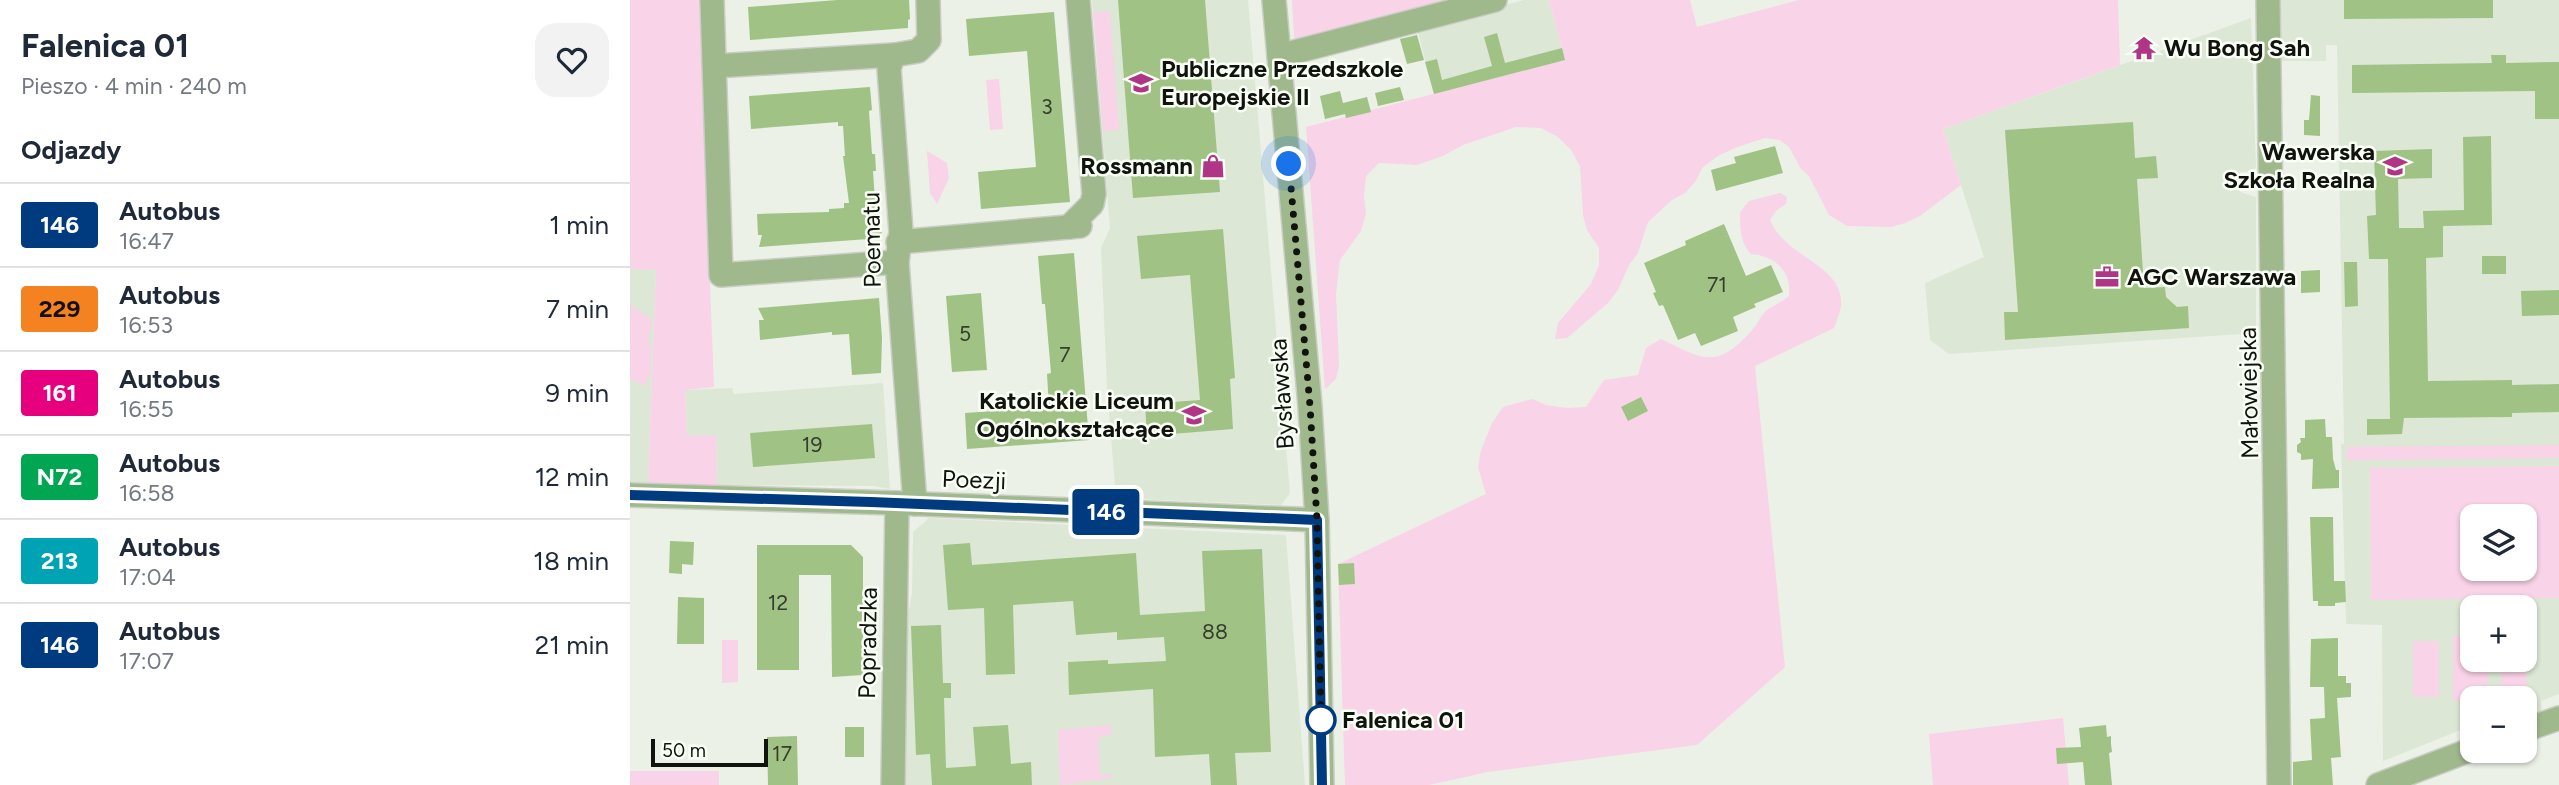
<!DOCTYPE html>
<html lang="pl">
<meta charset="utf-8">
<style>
:root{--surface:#fff;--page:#f2f2f3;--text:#1f2937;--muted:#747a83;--line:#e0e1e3}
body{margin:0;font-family:Figtree,sans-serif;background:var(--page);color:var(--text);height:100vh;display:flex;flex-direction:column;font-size:26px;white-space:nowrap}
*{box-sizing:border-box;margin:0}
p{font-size:23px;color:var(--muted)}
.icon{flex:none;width:38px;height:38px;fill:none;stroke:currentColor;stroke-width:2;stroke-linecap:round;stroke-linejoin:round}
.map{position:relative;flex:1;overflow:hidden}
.side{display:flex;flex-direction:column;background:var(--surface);width:630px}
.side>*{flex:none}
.badge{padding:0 14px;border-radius:5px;font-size:24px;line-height:46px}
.controls{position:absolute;left:1830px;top:504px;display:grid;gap:14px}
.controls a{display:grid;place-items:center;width:77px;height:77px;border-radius:14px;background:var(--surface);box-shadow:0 2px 5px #0004;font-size:35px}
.scale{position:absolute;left:21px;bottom:18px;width:117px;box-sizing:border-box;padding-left:7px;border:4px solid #11130f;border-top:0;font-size:19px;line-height:24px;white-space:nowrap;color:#11130f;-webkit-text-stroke:5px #f9fff5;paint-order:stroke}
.you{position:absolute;width:35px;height:35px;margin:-18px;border:5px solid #fff;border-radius:50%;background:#1a73e8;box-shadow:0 0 0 10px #1a73e833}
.map>.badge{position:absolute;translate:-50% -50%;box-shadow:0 0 0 4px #fff}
h2{padding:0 21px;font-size:26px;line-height:63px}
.round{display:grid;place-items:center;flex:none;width:74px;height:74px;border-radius:21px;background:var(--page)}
.summary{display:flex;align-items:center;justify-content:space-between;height:119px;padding:0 21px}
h1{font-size:33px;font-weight:700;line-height:52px}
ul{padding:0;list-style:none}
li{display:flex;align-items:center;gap:21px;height:84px;padding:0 21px;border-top:2px solid var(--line)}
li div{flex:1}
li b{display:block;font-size:26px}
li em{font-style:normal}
li .badge{min-width:77px;font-weight:700;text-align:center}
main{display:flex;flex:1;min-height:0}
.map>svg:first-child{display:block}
.built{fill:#dde7d6;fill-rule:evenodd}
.green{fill:#f9d3e7;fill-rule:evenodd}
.building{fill:#a0c285}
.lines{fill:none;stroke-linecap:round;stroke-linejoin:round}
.minor-casing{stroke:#c9cdc4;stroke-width:26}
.minor{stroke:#9fb88c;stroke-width:23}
.line-casing{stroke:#fff;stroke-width:16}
.line{stroke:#003b80;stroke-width:10}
.walk{stroke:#11130f;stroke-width:7;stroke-dasharray:0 12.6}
.stop-dot{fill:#fff;stroke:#003b80;stroke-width:3.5}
.labels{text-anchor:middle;stroke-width:5;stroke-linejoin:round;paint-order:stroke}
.number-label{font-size:21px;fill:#353f2c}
.poi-label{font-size:24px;font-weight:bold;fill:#11130f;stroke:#f9fff5;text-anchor:start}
.street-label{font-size:24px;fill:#11130f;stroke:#f9fff5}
.stop-label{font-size:24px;font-weight:bold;fill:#11130f;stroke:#f9fff5;text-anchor:start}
</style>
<main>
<section class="side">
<div class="summary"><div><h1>Falenica 01</h1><p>Pieszo · 4 min · 240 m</p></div><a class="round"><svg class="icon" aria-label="heart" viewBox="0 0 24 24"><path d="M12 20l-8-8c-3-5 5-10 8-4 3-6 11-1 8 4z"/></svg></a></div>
<h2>Odjazdy</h2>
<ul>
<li><span class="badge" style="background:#003b80;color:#fff">146</span><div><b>Autobus</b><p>16:47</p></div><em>1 min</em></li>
<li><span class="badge" style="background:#f58220;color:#111">229</span><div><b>Autobus</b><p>16:53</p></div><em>7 min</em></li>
<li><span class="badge" style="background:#e6007e;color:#fff">161</span><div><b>Autobus</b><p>16:55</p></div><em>9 min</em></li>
<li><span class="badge" style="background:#00a651;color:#fff">N72</span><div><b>Autobus</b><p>16:58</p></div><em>12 min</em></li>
<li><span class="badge" style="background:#00a3b4;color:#fff">213</span><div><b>Autobus</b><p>17:04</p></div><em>18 min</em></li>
<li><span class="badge" style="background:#003b80;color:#fff">146</span><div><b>Autobus</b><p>17:07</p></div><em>21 min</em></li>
</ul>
</section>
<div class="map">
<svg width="1929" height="785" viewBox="0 0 1929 785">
<rect width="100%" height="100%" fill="#ecf1e7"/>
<g class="built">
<polygon points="462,0 618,0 660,493 651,505 486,498 477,388 471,248 480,228"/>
<polygon points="894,0 919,0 935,60 804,94 787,29"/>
<path d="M1650,0H1929V694L1911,701L1912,712L1895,718V698H1843V725L1753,761L1752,625L1716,624L1711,444H1714L1707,45H1696V61H1652ZM1843,516H1895V569H1843ZM1843,607H1895V660H1843Z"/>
<polygon points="1621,18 1626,166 1624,171 1610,172 1610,192 1626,197 1626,333 1319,354 1300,340 1295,283 1354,257 1313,129"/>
<polygon points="0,269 26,269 18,483 0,482"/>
<polygon points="253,383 260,489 244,486 87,485 86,437 57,436 55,390 102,388 104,394"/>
<polygon points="299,518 656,535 675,785 275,785 276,624 282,593 283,532"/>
</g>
<g class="green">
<polygon points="0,0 69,0 84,387 55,390 57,435 86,436 87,485 18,483 26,270 0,269"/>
<polygon points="662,0 815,0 664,39"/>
<polygon points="919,0 1060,0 1067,27 1169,0 1488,0 1490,65 1313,129 1331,185 1290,216 1275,223 1261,227 1217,226 1199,215 1179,176 1171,169 1159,147 1150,140 1135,138 1105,148 1088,156 1073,167 1065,182 1055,193 1042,200 1018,222 1008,253 999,265 988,290 978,303 937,338 925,339 928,323 961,284 969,265 969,248 957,230 953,215 950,166 941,150 928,137 911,128 886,127 833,145 813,156 787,165 749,163 736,176 734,196 736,214 731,231 710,260 706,294 709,366 706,379 695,389 676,127 935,60"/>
<polygon points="480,11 489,130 473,131 463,12"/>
<polygon points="369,79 373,129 360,130 356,80"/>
<polygon points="297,151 317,163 319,178 307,204 300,193"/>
<path d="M1150,193L1157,197L1156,204L1147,210L1140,220C1155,257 1210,264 1211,301C1212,309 1207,320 1204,328L1125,366L1155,667L1067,745L858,772L799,785H715L708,564L856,494L848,467L851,450L862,423L873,407L902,399L916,405L936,408L956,407L974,380L1008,375L1016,348L1031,339C1074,360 1087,370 1123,329C1128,324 1130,316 1136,311C1143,306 1152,302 1159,296C1162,271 1145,256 1121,254C1110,243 1110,227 1110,212L1119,201Z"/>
<polygon points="0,305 20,318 22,324 18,339 21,347 20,374 15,386 0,378"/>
<polygon points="1929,445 1929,458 1717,460 1717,447"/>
<path d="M1929,466V598L1741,600L1740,468ZM1843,516H1895V569H1843Z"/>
<polygon points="1823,636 1843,636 1843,660 1858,660 1858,698 1823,701"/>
<polygon points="92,640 108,640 108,682 92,683"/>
<polygon points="1895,640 1897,696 1871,696 1871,660 1895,660"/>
<rect x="1783" y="641" width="26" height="56"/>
<polygon points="1433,718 1439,785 1303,785 1299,734"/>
<polygon points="481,725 482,734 468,738 470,775 482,774 482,778 430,785 428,730"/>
<rect x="0" y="771" width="89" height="14"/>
</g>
<g class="building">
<polygon points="207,0 279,0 280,19 278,20 278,28 120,40 118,7"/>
<polygon points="488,0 575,0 590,192 503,198"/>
<polygon points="1714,0 1863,0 1863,18 1714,19"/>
<polygon points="424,12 440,202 351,209 348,172 406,167 397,51 339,56 336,19"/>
<polygon points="867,33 875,63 932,48 935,60 804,94 795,62 807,59 812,80 862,66 854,37"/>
<polygon points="787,35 794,60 777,64 770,39"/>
<polygon points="1861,55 1876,55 1876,63 1929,62 1929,119 1905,119 1905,91 1722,93 1722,65 1862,63"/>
<polygon points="240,87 242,110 239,111 242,154 245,154 246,171 243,171 246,216 250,215 252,238 129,247 132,235 128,235 127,214 199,212 199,209 214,208 214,203 219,203 213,156 215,156 213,126 208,126 208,122 121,129 119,96"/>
<polygon points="770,87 774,100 748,106 745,93"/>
<polygon points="710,91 713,103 737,97 741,112 716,118 715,114 695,119 690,96"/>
<polygon points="1681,95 1690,96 1690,136 1674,135 1674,120 1679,120"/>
<polygon points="1503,122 1505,158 1526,156 1528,178 1507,179 1514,288 1535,287 1536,297 1547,307 1558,306 1559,328 1375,340 1374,312 1388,312 1375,130"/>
<polygon points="1861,136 1862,225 1813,226 1813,257 1796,258 1798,381 1882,380 1882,385 1929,384 1929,412 1882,413 1882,417 1774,418 1772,434 1737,435 1737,419 1760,419 1758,259 1739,259 1737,216 1746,215 1744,151 1802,149 1802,178 1768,179 1769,228 1794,228 1793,211 1834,210 1833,137"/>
<polygon points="1145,146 1153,173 1086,191 1081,170 1106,163 1104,157"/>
<polygon points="1094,224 1116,276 1141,265 1153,292 1124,304 1126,307 1103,317 1108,331 1071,346 1065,333 1048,340 1033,305 1029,306 1023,293 1026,292 1014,263 1056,245 1055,241"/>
<polygon points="593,229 605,378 600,379 603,429 517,436 515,404 570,400 560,275 511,279 507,236"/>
<polygon points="444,253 459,440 337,449 335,413 419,407 417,374 421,373 415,304 412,304 408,256"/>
<rect x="1852" y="256" width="24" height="18"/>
<polygon points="1714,262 1727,262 1728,306 1715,307"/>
<polygon points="1690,270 1690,292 1671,293 1671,271"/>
<polygon points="1929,290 1929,315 1892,316 1891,291"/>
<polygon points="351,293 357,370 322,372 316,296"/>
<polygon points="249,298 252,338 251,373 222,375 219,334 202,335 202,332 130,340 129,320 134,320 128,308"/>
<polygon points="1011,397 1018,411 998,421 991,407"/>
<polygon points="1695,419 1696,437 1702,437 1703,459 1706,470 1709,470 1709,488 1682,489 1683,459 1671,460 1671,454 1667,452 1667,445 1671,442 1670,438 1675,438 1675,420"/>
<polygon points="242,424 245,458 123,467 120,433"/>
<polygon points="1680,517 1703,517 1704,581 1715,581 1716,602 1705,603 1705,606 1688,606 1688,601 1683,601"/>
<polygon points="40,541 64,542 63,565 52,564 52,574 39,573"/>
<polygon points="340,543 342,565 506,553 510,615 575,611 572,551 632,549 641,752 605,753 607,785 581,785 579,754 525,757 523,689 439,695 438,662 478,660 478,664 536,661 534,637 487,640 487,632 446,635 443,601 383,605 385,674 356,675 354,608 318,610 313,545"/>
<polygon points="127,545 221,545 233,557 233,675 202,677 201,575 169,575 169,670 127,670"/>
<polygon points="724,563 725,584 709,585 708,564"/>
<polygon points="48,597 74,598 74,644 47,644"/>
<polygon points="311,625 313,683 321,683 321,698 314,698 316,768 346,766 343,727 378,725 381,764 401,762 402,785 302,785 300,754 286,755 281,626"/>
<polygon points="1708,638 1708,676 1716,676 1716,683 1721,683 1721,697 1707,698 1711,757 1701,758 1703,785 1663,785 1663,762 1682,760 1680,719 1695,718 1694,687 1680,687 1681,639"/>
<polygon points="1476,725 1477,737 1481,736 1481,744 1482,752 1479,753 1482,785 1455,785 1453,762 1427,764 1426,748 1451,747 1449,728"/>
<rect x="215" y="727" width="19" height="30"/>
<polygon points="167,736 168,785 138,785 137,737"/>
</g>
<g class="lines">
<g class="minor-casing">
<g id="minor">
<polyline points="82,0 91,275 267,262"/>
<polyline points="644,0 680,406 687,520 692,785"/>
<polyline points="1638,0 1649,785"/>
<polyline points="649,56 865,0"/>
<polyline points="85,66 264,55"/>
<polyline points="439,227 462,204 464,194 448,0"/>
<polyline points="268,242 450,226"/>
<polyline points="0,495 267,503 687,520"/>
<polyline points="285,504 267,262 271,232 259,68 264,55 288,51 299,40 298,0"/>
<polyline points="1895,730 1929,718"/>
<polyline points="263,785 267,503"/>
<polyline points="1748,785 1843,749"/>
</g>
</g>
<use href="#minor" class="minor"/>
</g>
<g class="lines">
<g class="line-casing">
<polyline id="line" points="0,495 241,502 687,520 692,785"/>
</g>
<use href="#line" class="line"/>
<polyline class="walk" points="659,164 680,406 687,520 691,722 691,720"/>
</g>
<defs>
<g id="temple-bare" transform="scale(1.89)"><path d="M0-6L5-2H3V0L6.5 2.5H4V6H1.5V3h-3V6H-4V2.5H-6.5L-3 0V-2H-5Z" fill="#b13586" stroke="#f9fff5" stroke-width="2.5" paint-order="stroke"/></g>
<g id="school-bare" transform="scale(1.89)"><path d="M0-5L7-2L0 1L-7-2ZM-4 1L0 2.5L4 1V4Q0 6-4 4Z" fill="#b13586" stroke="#f9fff5" stroke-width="2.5" paint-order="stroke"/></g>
<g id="shop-bare" transform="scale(1.89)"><path d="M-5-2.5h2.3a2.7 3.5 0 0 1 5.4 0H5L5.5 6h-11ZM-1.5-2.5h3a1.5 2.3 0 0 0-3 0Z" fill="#b13586" stroke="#f9fff5" stroke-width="2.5" paint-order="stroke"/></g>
<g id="office-bare" transform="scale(1.89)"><path d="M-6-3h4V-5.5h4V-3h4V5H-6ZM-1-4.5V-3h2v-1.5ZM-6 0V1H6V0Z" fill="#b13586" stroke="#f9fff5" stroke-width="2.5" paint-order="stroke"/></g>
</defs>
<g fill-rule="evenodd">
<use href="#temple-bare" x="1514" y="48"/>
<use href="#school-bare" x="511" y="83"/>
<use href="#shop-bare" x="583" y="166"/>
<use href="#school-bare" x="1765" y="166"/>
<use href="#office-bare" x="1477" y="277"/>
<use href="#school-bare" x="564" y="415"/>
</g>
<circle class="stop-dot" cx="691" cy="720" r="14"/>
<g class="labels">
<g class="number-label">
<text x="417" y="114">3</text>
<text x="1087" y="292">71</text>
<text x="335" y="341">5</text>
<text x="435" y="362">7</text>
<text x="182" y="452">19</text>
<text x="148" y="610">12</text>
<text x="585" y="639">88</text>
<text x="152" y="761">17</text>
</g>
<g class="poi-label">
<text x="1534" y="56">Wu Bong Sah</text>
<text x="531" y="77">Publiczne Przedszkole<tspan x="531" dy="28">Europejskie II</tspan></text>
<text x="1745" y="160" text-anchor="end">Wawerska<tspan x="1745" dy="28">Szkoła Realna</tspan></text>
<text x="563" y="174" text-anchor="end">Rossmann</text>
<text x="1497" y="285">AGC Warszawa</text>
<text x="544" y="409" text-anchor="end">Katolickie Liceum<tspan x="544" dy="28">Ogólnokształcące</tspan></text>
</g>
<g class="street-label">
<text transform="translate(242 240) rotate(-91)" y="8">Poematu</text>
<text transform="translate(1619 393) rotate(-91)" y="8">Małowiejska</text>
<text transform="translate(652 394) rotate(-94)" y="8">Bysławska</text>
<text transform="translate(344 480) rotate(2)" y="8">Poezji</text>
<text transform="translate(238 643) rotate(-89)" y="8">Popradzka</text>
</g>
<g class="stop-label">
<text x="712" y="728">Falenica 01</text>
</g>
</g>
</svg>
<div class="controls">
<a><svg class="icon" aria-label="layers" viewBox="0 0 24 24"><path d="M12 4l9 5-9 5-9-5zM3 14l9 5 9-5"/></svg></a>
<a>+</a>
<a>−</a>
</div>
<div class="scale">50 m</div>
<div class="you" style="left:659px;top:164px"></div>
<b class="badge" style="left:476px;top:512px;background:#003b80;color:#fff">146</b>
</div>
</main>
